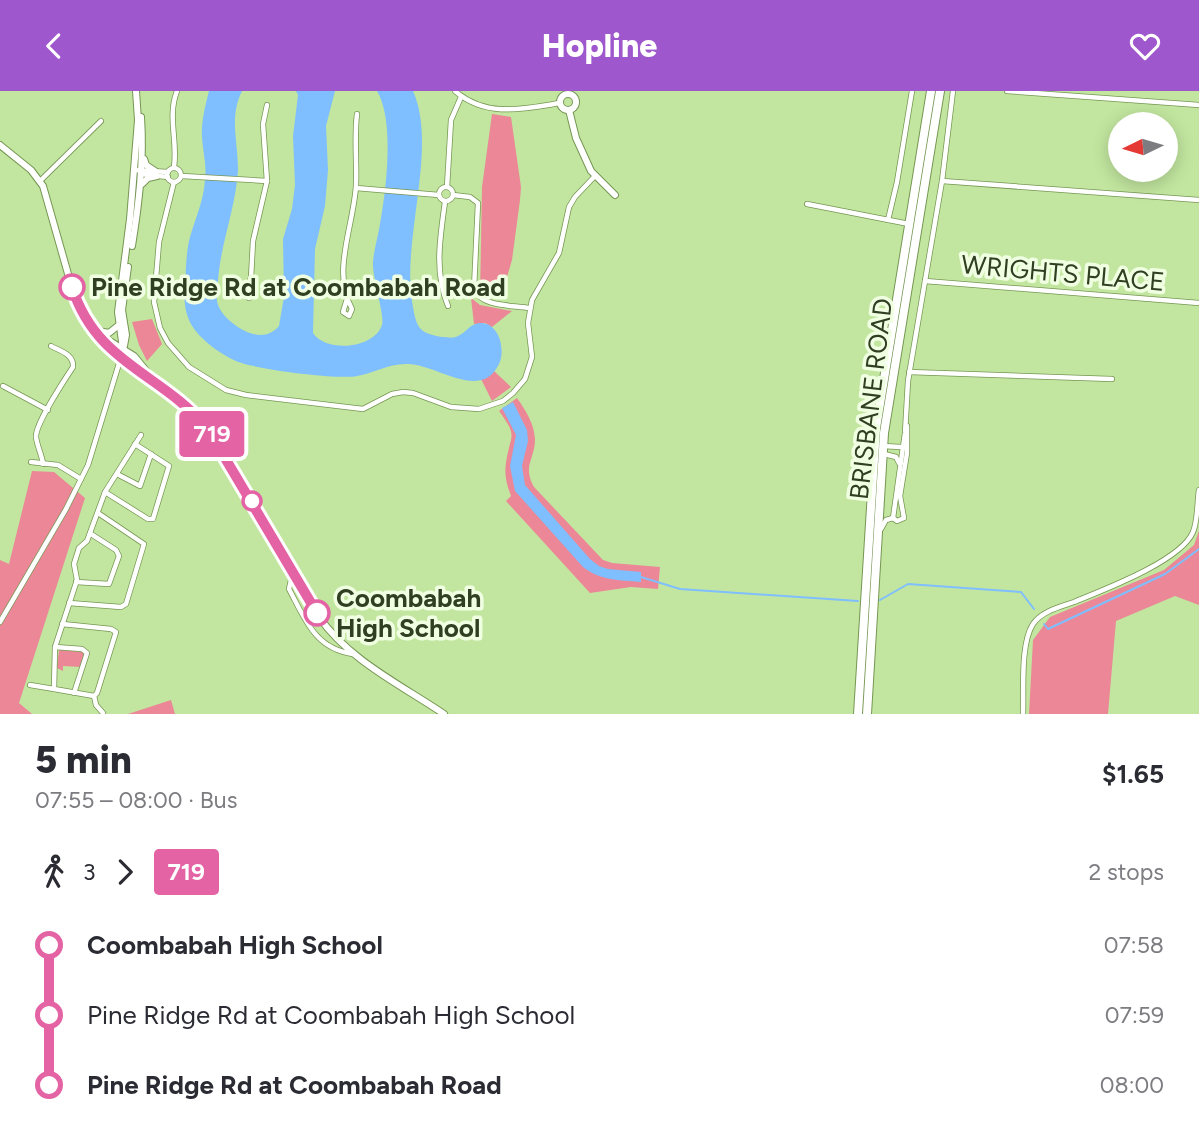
<!DOCTYPE html>
<meta charset="utf-8">
<style>
:root{--surface:#fff;--page:#f7f7f7;--text:#2b2b33;--muted:#7c7c81;--accent:#9e57cc}
body{margin:0;font-family:Figtree,sans-serif;background:var(--page);color:var(--text);height:100vh;display:flex;flex-direction:column;font-size:26px;white-space:nowrap}
*{box-sizing:border-box;margin:0}
p{font-size:23px;color:var(--muted)}
.icon{flex:none;width:38px;height:38px;fill:none;stroke:currentColor;stroke-width:2;stroke-linecap:round;stroke-linejoin:round}
.map{position:relative;height:623px;overflow:hidden}
.drawer{display:flex;flex-direction:column;background:var(--surface);flex:1}
.drawer>*{flex:none}
.badge{padding:0 14px;border-radius:5px;font-size:24px;line-height:46px}
.needle{width:46px;rotate:265deg}
.fabs{position:absolute;left:1108px;top:21px;display:grid;gap:14px}
.fabs a{display:grid;place-items:center;width:70px;height:70px;border-radius:50%;background:var(--surface);box-shadow:0 4px 18px #0003;font-size:35px}
.map>.badge{position:absolute;translate:-50% -50%;box-shadow:0 0 0 4px #fff}
.legs{display:flex;align-items:center;gap:10px;height:77px;padding:0 35px;font-size:23px}
.legs p{margin-inline-start:auto}
.summary{display:flex;align-items:center;justify-content:space-between;height:119px;padding:0 35px}
h1{font-size:38px;font-weight:800;line-height:52px}
ul{padding:0 35px;list-style:none}
li{display:flex;align-items:center;gap:24px;height:70px;font-size:26px}
li i{display:grid;place-items:center;width:10px;height:100%;margin:0 9px;background:currentColor}
li i::after{content:'';width:18px;height:18px;margin:-9px;border:5px solid;border-radius:50%;background:var(--surface)}
li p{margin-inline-start:auto}
li:first-child i{background:linear-gradient(#0000 50%,currentColor 0)}
li:last-child i{background:linear-gradient(currentColor 50%,#0000 0)}
header{display:flex;justify-content:space-between;align-items:center;height:91px;padding:0 35px;background:var(--accent);color:#fff;font-size:32px;font-weight:800}
.map>svg:first-child{display:block}
.green{fill:#eb8797}
.water{fill:#7fbeff}
.lines{fill:none;stroke-linecap:round;stroke-linejoin:round}
.stream{stroke:#7fbeff;stroke-width:2}
.street-casing{stroke:#769653;stroke-width:6}
.secondary-casing{stroke:#769653;stroke-width:8}
.highway-casing{stroke:#769653;stroke-width:10}
.street{stroke:#fff;stroke-width:4.5}
.secondary{stroke:#fff;stroke-width:6}
.highway{stroke:#fff;stroke-width:8}
.line-1-casing{stroke:#fff;stroke-width:16}
.line-1{stroke:#e463a4;stroke-width:10}
.stop-1-dot{fill:#fff;stroke:#e463a4;stroke-width:3.5}
.labels{text-anchor:middle;stroke-width:7;stroke-linejoin:round;paint-order:stroke}
.street-label{font-size:26px;fill:#303e21;stroke:#f0ffe2}
.stop-label{font-size:26px;font-weight:bold;fill:#303e21;stroke:#f0ffe2;text-anchor:start}
</style>
<header><svg class="icon" aria-label="back" viewBox="0 0 24 24"><path d="M15 5l-7 7 7 7"/></svg>Hopline<svg class="icon" aria-label="heart" viewBox="0 0 24 24"><path d="M12 20l-8-8c-3-5 5-10 8-4 3-6 11-1 8 4z"/></svg></header>
<div class="map">
<svg width="1199" height="623" viewBox="0 0 1199 623">
<rect width="100%" height="100%" fill="#c2e69f"/>
<g class="green">
<polygon points="492,23 511,26 521,96 520,109 512,169 501,206 480,204 482,96"/>
<polygon points="471,207 480,214 512,220 492,236 485,232 474,233"/>
<polygon points="152,228 162,253 147,270 139,254 132,231"/>
<polygon points="494,280 511,296 492,310 481,288"/>
<path d="M517,307C526,320 534,332 535,348C535,369 522,374 534,396L603,469L612,472L660,476L658,498L631,496L590,502L506,410L511,405C507,394 504,384 506,372C510,343 519,347 499,320Z"/>
<polygon points="32,380 54,381 85,407 19,612 32,623 0,623 0,469 9,473"/>
<polygon points="1199,440 1199,514 1175,505 1116,530 1108,623 1029,623 1033,549 1050,526 1164,479 1194,454"/>
<polygon points="59,559 84,561 81,576 63,575 63,580 57,577"/>
<polygon points="171,609 175,623 128,623"/>
</g>
<g class="water">
<path d="M209,0H242C229,26 238,51 238,79C236,116 221,151 218,189C218,195 216,204 217,210C219,224 238,238 250,242C262,246 271,244 279,235L284,206L283,148L292,118L295,94L293,45L298,4L296,0H335L326,35L328,79L325,115L315,158L313,242C326,262 374,258 382,234C385,224 372,187 373,171C374,158 378,146 380,133C386,99 395,30 377,0H413C438,56 402,146 412,210C416,235 417,242 442,246C447,246 453,248 458,245C467,241 469,233 480,232C499,231 506,259 499,273C481,311 436,273 408,273C390,272 374,282 357,285C339,289 253,278 236,270C220,263 196,246 189,229C184,218 184,205 185,193C186,179 186,164 189,150C194,130 204,110 205,89C207,75 203,61 202,47C201,31 205,16 209,0Z"/>
<path d="M513,311L527,339L528,350L522,375L525,394L590,468L599,475L608,478L641,481V491C619,489 601,490 583,476L515,400L510,375L516,344L502,317Z"/>
</g>
<g class="lines">
<g class="stream">
<polyline points="641,486 680,498 858,510"/>
<polyline points="880,509 908,493 1021,501 1034,518"/>
<polyline points="1044,533 1048,538 1165,483 1199,458"/>
</g>
<g class="street-casing">
<g id="street">
<path d="M455,0C486,27 523,18 560,12"/>
<polyline points="1007,0 1199,14"/>
<path d="M174,76C178,50 167,26 177,0"/>
<circle cx="174" cy="84" r="7"/>
<polyline points="134,79 168,81"/>
<polyline points="141,83 168,86"/>
<polyline points="182,85 267,90"/>
<polyline points="40,90 101,30"/>
<polyline points="942,90 1199,109"/>
<polyline points="174,91 159,151 154,211 160,237 168,252 189,276 226,299 246,304 363,318 392,303 403,301 413,302 451,316 479,318 503,310 513,302 525,288 532,266 528,232 532,209 559,162 569,116 575,106 594,86"/>
<circle cx="446" cy="103" r="7"/>
<polyline points="447,96 451,29 461,6"/>
<polyline points="356,97 439,104"/>
<path d="M453,104L470,106L478,112L474,198C481,216 511,214 529,217"/>
<path d="M445,111C440,147 434,181 448,215"/>
<polyline points="807,113 909,133"/>
<polyline points="888,129 897,91 912,0"/>
<polyline points="251,187 255,202 249,207 245,204 245,199 251,187 253,150 267,90 263,33 267,14"/>
<polyline points="925,190 1199,212"/>
<path d="M347,208L343,221L349,225L352,218C331,181 354,134 356,94C357,70 354,47 357,23"/>
<polyline points="909,281 1112,288"/>
<polyline points="3,295 48,319"/>
<polyline points="882,355 901,356"/>
<polyline points="884,363 896,366 899,372"/>
<polyline points="31,371 58,374 81,388"/>
<path d="M43,373C42,364 37,355 36,346C35,334 65,288 73,276C74,263 60,260 51,255"/>
<polyline points="117,383 140,395 151,363"/>
<polyline points="105,401 148,428 153,428 169,375 135,353"/>
<polyline points="893,427 905,342 908,290 942,90 953,0"/>
<polyline points="881,438 886,429 893,427 897,430 904,427 900,405 907,362 907,335"/>
<path d="M295,486L291,489L289,498C305,528 315,558 353,563"/>
<polyline points="76,491 109,493 119,465 116,459 91,443"/>
<polyline points="69,512 121,516 126,513 144,453 98,422"/>
<polyline points="0,531 66,418 88,374 121,266"/>
<polyline points="62,533 111,538 116,541 97,602 94,605"/>
<polyline points="55,556 82,558 87,562 74,602"/>
<polyline points="30,594 54,598"/>
<polyline points="103,622 96,614 94,605 54,598 55,556 77,489 74,473 79,457 87,450 105,401 141,344"/>
<path d="M1023,623C1024,599 1020,553 1033,533C1042,520 1060,516 1074,511C1103,499 1181,470 1193,441C1198,429 1197,412 1199,399"/>
</g>
</g>
<g class="secondary-casing">
<g id="secondary">
<polyline points="136,0 138,29 130,128 118,221 123,258 138,280"/>
<circle cx="568" cy="11" r="8"/>
<polyline points="569,19 576,47 591,80 615,104"/>
<path d="M0,54L31,79L43,95L74,204L92,238L120,267L170,303L204,333L319,526C349,569 401,594 444,623"/>
<polyline points="144,68 146,74 155,80"/>
<polyline points="142,93 148,87 157,85"/>
<path d="M132,155C139,112 144,70 141,26"/>
<polyline points="98,240 109,242 119,234"/>
<polyline points="100,242 108,249 134,265 152,287"/>
<polyline points="124,255 126,244 122,219 128,176"/>
</g>
</g>
<g class="highway-casing">
<g id="highway">
<polyline points="858,623 876,337 931,0"/>
<polyline points="867,623 884,342 940,0"/>
</g>
</g>
<use href="#street" class="street"/>
<use href="#secondary" class="secondary"/>
<use href="#highway" class="highway"/>
</g>
<g class="lines">
<g class="line-1-casing">
<path id="line-1" d="M72,196C97,275 164,282 209,340L317,522"/>
</g>
<use href="#line-1" class="line-1"/>
</g>
<g class="stop-1-dot">
<circle cx="72" cy="196" r="12"/>
<circle cx="252" cy="410" r="9"/>
<circle cx="317" cy="522" r="12"/>
</g>
<g class="labels">
<g class="street-label">
<text transform="translate(1063 182) rotate(5)" y="9">WRIGHTS PLACE</text>
<text transform="translate(871 308) rotate(-83)" y="9">BRISBANE ROAD</text>
</g>
<g class="stop-label">
<text x="91" y="205">Pine Ridge Rd at Coombabah Road</text>
<text x="336" y="516">Coombabah<tspan x="336" dy="30">High School</tspan></text>
</g>
</g>
</svg>
<div class="fabs">
<a><svg class="needle" viewBox="-14 -14 28 28"><path d="M0-13l5 13h-10z" fill="#e53935"/><path d="M0 13l5-13h-10z" fill="#7c7c81"/></svg></a>
</div>
<b class="badge" style="left:212px;top:343px;background:#e463a4;color:#fff">719</b>
</div>
<section class="drawer">
<div class="summary"><div><h1>5 min</h1><p>07:55 – 08:00 · Bus</p></div><b>$1.65</b></div>
<div class="legs"><svg class="icon" aria-label="walk" viewBox="0 0 24 24"><circle cx="13" cy="4" r="2"/><path d="M13 8l-2 6 4 7M11 14l-3 7M7 12l3-4h3l4 4"/></svg>3<svg class="icon" aria-label="forward" viewBox="0 0 24 24"><path d="M9 5l7 7-7 7"/></svg><b class="badge" style="background:#e463a4;color:#fff">719</b><p>2 stops</p></div>
<ul>
<li><i style="color:#e463a4"></i><b>Coombabah High School</b><p>07:58</p></li>
<li><i style="color:#e463a4"></i><span>Pine Ridge Rd at Coombabah High School</span><p>07:59</p></li>
<li><i style="color:#e463a4"></i><b>Pine Ridge Rd at Coombabah Road</b><p>08:00</p></li>
</ul>
</section>
